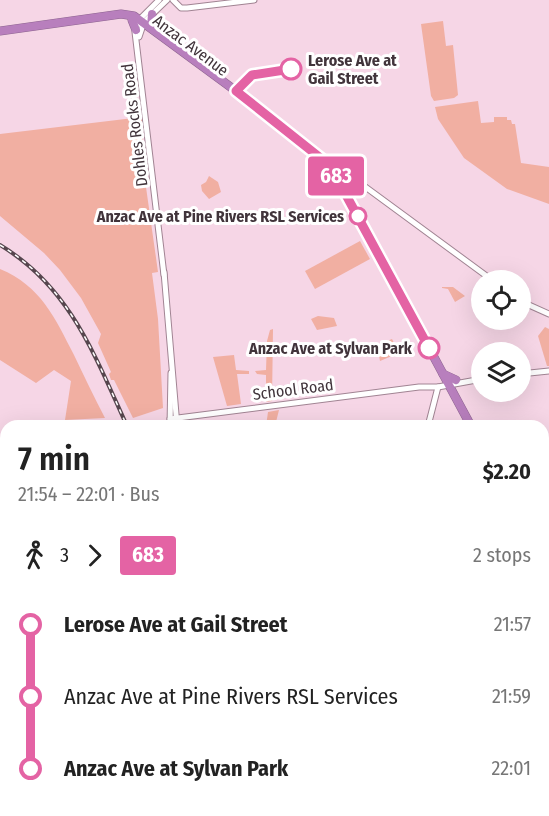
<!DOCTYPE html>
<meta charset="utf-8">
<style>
:root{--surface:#fff;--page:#f6f6f6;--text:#222;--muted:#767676}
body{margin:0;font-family:"Fira Sans Condensed",sans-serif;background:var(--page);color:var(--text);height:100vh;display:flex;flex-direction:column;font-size:22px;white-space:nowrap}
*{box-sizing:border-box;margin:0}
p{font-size:20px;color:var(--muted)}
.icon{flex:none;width:33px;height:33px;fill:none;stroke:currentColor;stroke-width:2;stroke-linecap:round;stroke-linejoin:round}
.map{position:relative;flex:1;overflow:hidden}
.details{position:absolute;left:0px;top:420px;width:549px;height:396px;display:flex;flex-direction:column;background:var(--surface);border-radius:18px 18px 0 0;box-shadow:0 6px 24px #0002}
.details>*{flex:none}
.badge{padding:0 12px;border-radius:4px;font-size:21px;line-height:39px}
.buttons{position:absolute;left:471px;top:270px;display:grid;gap:12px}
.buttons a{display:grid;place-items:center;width:60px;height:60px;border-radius:50%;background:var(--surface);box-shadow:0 6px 24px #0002;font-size:30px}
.map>.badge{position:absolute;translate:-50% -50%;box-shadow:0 0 0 3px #fff}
.legs{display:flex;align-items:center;gap:9px;height:66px;padding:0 18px;font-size:20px}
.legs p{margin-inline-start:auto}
.headline{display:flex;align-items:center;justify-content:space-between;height:102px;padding:0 18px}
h1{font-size:33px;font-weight:600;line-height:45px}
ul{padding:0 18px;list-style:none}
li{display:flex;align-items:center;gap:21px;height:72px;font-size:22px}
li i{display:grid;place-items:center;width:9px;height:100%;margin:0 8px;background:currentColor}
li i::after{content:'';width:15px;height:15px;margin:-8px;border:4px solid;border-radius:50%;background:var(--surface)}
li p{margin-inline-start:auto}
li:first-child i{background:linear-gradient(#0000 50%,currentColor 0)}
li:last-child i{background:linear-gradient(currentColor 50%,#0000 0)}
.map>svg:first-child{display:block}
.green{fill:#f1afa2}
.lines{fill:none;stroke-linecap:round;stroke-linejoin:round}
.stream{stroke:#9e89c0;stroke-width:1.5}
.secondary-casing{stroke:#a18493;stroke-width:7}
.highway-casing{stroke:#8e6590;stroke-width:9}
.secondary{stroke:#fff;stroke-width:5}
.highway{stroke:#b87fbd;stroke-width:8}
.rail-casing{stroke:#56464e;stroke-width:4}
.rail{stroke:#fff;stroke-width:1.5;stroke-dasharray:4.5;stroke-linecap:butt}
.line-1-casing{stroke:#fff;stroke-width:14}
.line-1{stroke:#e463a4;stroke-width:9}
.stop-1-dot{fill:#fff;stroke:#e463a4;stroke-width:3}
.labels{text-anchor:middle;stroke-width:6;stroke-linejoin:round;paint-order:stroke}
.street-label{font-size:16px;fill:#41343b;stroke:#fff}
.stop-label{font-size:16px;font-weight:bold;fill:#41343b;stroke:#fff;text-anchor:end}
</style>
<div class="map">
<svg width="549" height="816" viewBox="0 0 549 816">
<rect width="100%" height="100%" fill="#f6d6e6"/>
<g class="green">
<polygon points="443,21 446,46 453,45 458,95 454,98 434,101 431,96 421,24"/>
<polygon points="478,101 481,123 494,122 494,117 507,117 507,120 511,120 512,124 515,124 521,163 549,167 549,204 507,189 464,158 438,119 435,107"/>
<polygon points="142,117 144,173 158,272 152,273 158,319 163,408 133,418 114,380 111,380 109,374 111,372 98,343 101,334 81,298 60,270 44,253 0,216 0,134"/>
<polygon points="209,176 218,182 221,192 209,199 202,191 201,185 206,182"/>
<polygon points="360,241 370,259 315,289 305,271"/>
<path d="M0,269C41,286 55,318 74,355C84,376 94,397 105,418L65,420L71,381L54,370L36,383L0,360Z"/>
<polygon points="442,287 453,287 465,296 455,302 448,289 442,288"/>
<polygon points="318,316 334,318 337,326 317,330 311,319"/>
<polygon points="545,327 549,329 549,366 547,366 538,336"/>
<polygon points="273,329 272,401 266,402 266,375 257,374 255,371 266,370 267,341 270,330"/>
<polygon points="392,339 399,353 380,361 377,345"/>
<polygon points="234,355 236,370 249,371 249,374 237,374 241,404 227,406 213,357"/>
<polygon points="279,410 275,426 266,426 268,412"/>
<polygon points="0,440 6,440 6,508 0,510"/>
<polygon points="405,810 432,810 435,816 405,816"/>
</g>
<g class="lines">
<polyline class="stream" points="426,810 427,816"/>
<g class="secondary-casing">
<g id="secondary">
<polyline points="159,0 140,19 135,32 164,275"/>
<polyline points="173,0 181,8 187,8 254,0"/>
<polyline points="139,37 144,22 167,0"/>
<polyline points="338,172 345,172 492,280"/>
<polyline points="164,272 177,426"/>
<polyline points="520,301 549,314"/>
<polyline points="520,374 549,371"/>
<polyline points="170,419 419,387 438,387 482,379"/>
<polyline points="170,426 171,373"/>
<polyline points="428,426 438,387"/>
<polyline points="543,741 549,741"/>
<polyline points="74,816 75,810"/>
<polyline points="78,816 79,810"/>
<polyline points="323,816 325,810"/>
</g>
</g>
<g class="highway-casing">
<g id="highway">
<polyline points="132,20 136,30"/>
<polyline points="151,27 152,14"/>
<polyline points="0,31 121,14 134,16 236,91 319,156 328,164 337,177 471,426"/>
<polyline points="329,164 341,171"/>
<polyline points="443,374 456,380"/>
<polyline points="543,557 549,568"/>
<polyline points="543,567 549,579"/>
</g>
</g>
<use href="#secondary" class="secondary"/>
<use href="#highway" class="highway"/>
<g class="rail-casing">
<g id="rail">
<path d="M0,245C70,287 95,356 127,426"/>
<polyline points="333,810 338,816"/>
</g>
</g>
<use href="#rail" class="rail"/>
</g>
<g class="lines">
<g class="line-1-casing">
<polyline id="line-1" points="291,69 252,75 236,91 323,160 333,171 429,348"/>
</g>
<use href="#line-1" class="line-1"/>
</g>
<g class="stop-1-dot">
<circle cx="291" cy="69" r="10"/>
<circle cx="358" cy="216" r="8"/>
<circle cx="429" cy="348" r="10"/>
</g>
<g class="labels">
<g class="street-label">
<text transform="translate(191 45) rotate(37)" y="6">Anzac Avenue</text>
<text transform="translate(134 125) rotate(-97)" y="6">Dohles Rocks Road</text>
<text transform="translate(293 389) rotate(-7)" y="6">School Road</text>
</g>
<g class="stop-label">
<text x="308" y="66" text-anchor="start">Lerose Ave at<tspan x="308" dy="18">Gail Street</tspan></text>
<text x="344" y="222">Anzac Ave at Pine Rivers RSL Services</text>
<text x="412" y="354">Anzac Ave at Sylvan Park</text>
</g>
</g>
</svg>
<div class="buttons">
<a><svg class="icon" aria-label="locate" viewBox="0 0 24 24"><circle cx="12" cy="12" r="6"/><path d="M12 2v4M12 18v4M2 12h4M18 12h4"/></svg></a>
<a><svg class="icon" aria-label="layers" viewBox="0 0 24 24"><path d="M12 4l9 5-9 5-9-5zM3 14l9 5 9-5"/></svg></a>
</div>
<b class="badge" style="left:336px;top:176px;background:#e463a4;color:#fff">683</b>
<section class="details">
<div class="headline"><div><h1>7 min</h1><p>21:54 – 22:01 · Bus</p></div><b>$2.20</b></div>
<div class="legs"><svg class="icon" aria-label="walk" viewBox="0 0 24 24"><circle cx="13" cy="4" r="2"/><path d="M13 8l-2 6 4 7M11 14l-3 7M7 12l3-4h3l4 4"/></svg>3<svg class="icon" aria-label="forward" viewBox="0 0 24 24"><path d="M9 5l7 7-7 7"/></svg><b class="badge" style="background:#e463a4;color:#fff">683</b><p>2 stops</p></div>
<ul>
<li><i style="color:#e463a4"></i><b>Lerose Ave at Gail Street</b><p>21:57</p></li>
<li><i style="color:#e463a4"></i><span>Anzac Ave at Pine Rivers RSL Services</span><p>21:59</p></li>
<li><i style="color:#e463a4"></i><b>Anzac Ave at Sylvan Park</b><p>22:01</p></li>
</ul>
</section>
</div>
